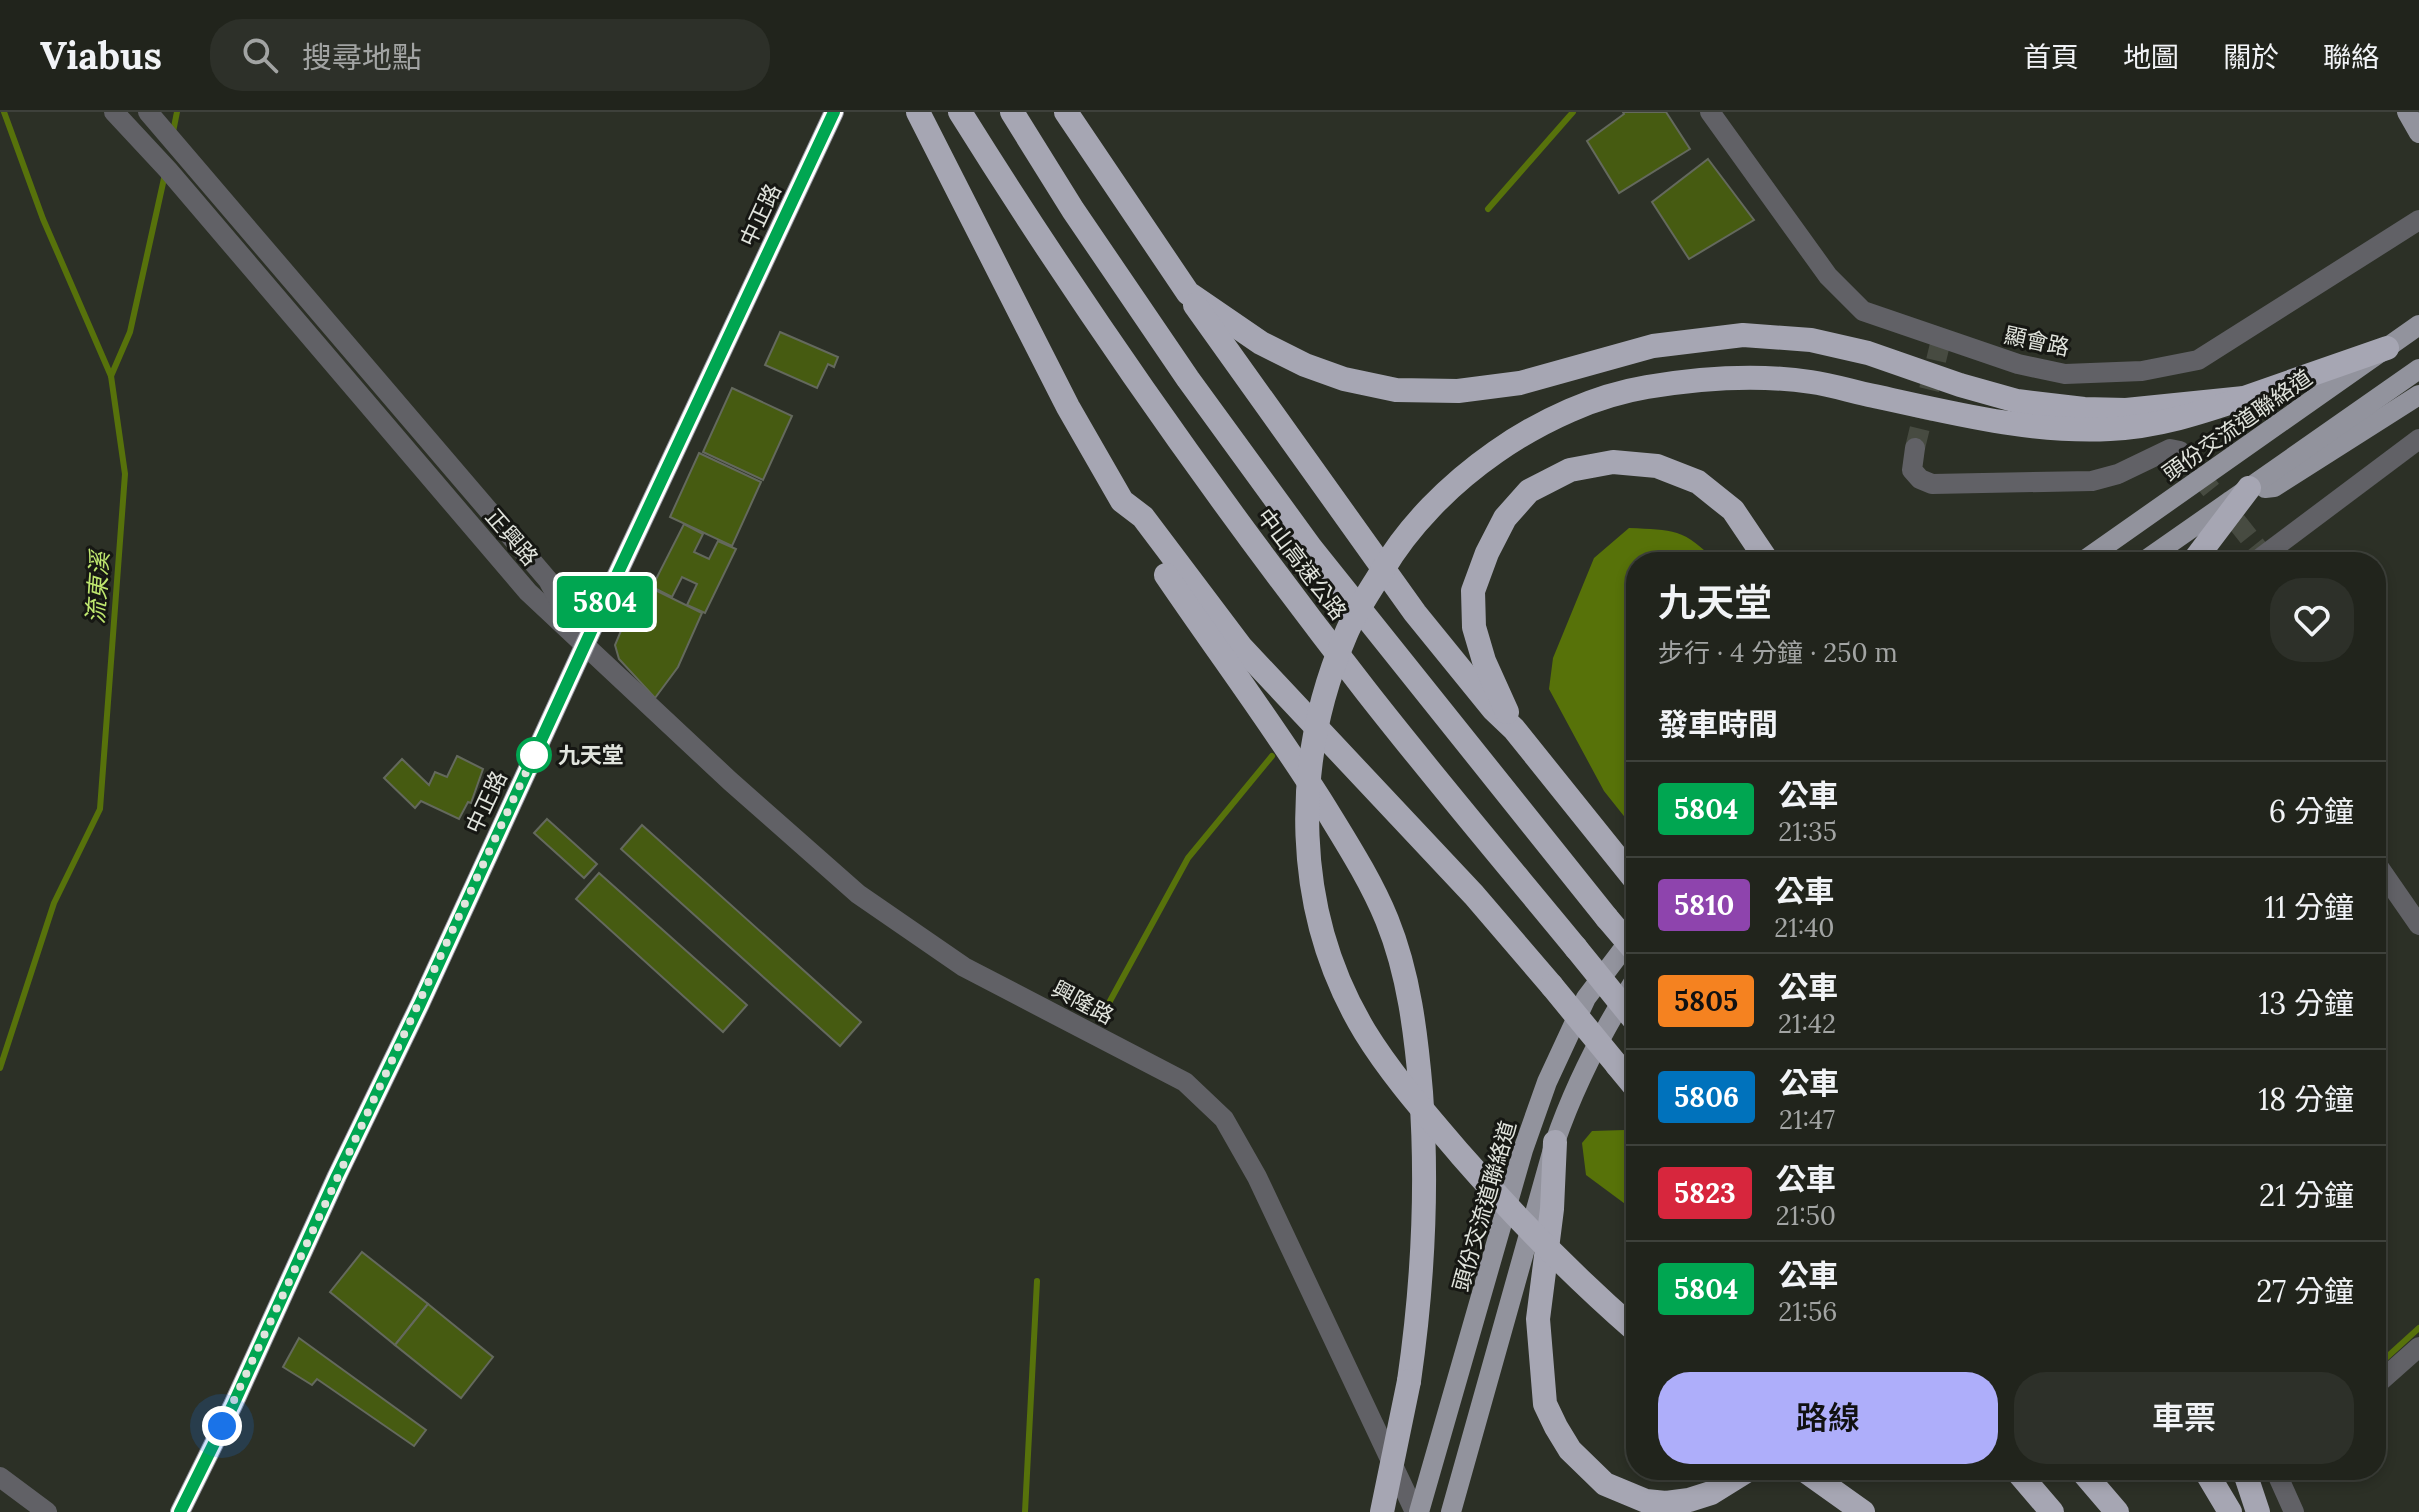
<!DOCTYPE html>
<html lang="zh-TW">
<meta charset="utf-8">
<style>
:root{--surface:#21241c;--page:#2d3029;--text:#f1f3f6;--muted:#a2a4a3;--line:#3e413b;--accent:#aeaefa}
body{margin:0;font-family:Lora,"Noto Sans TC",serif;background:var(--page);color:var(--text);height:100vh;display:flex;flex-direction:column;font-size:30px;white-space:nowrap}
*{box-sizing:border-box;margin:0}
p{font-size:26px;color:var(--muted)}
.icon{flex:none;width:44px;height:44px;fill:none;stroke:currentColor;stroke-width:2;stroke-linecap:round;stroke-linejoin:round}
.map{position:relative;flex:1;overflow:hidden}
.details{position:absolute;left:1626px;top:440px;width:760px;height:928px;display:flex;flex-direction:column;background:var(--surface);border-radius:32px;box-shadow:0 4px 12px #0003,0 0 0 2px var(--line)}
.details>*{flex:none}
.badge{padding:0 16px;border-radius:6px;font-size:28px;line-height:52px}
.you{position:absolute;width:40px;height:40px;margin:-20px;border:6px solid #fff;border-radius:50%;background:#1a73e8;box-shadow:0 0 0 12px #1a73e833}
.map>.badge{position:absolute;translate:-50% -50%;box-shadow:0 0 0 4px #fff}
h2{padding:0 32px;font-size:30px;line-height:72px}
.round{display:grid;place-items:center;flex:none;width:84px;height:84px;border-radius:32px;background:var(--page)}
.overview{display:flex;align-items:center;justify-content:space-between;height:136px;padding:0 32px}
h1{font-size:38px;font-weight:600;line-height:60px}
.action{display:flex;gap:16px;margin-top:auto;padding:16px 32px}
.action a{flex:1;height:92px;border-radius:32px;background:var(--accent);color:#111;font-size:32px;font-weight:600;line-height:92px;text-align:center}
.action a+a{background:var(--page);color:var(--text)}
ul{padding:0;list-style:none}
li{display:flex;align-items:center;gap:24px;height:96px;padding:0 32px;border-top:2px solid var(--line)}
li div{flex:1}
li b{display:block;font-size:30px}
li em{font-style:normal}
li .badge{min-width:88px;font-weight:700;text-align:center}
header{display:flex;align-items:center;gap:48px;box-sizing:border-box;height:112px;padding:0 40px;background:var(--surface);border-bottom:2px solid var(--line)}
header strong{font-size:38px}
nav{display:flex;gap:44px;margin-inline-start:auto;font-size:28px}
.search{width:560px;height:72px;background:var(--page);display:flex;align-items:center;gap:20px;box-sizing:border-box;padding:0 28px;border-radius:32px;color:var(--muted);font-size:30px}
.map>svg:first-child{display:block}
.forest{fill:#577209}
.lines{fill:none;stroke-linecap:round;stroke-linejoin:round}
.stream{stroke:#57720b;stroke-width:6}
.building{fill:#465b11;stroke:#64695d;stroke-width:2}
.minor-tunnel{stroke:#474b41;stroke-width:20;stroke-dasharray:20 10;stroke-linecap:butt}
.minor{stroke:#616166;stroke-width:20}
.major{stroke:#92939d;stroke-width:20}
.highway{stroke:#a6a6b3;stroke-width:24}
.highway-bridge{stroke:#a6a6b3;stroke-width:24}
.line-casing{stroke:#fff;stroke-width:18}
.line{stroke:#00a651;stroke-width:12}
.walk{stroke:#e1e4dd;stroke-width:8;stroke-dasharray:0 14.4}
.stop-dot{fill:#fff;stroke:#00a651;stroke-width:4}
.labels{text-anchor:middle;stroke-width:6;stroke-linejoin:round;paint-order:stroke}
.street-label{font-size:22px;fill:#e1e4dd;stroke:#161713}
.stop-label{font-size:22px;font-weight:bold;fill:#e1e4dd;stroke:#161713;text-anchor:start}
.water-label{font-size:24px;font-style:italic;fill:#bfe76f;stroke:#161713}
</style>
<header>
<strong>Viabus</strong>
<div class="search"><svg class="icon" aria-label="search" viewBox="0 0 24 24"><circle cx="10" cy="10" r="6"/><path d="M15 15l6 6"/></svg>搜尋地點</div>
<nav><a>首頁</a><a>地圖</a><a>關於</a><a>聯絡</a></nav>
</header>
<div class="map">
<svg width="2419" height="1400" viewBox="0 0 2419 1400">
<rect width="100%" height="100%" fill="#2c3026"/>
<g class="forest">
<path d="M1629,416C1673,418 1684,416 1716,450H1636L1635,718L1604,679L1549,577L1553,546L1594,446Z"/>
<polygon points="1625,1018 1636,1025 1636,1100 1586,1063 1582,1031 1592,1019"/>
</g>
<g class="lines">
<g class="stream">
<polyline points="173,20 177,0"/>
<polyline points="1488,97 1573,0"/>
<polyline points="111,264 130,220 165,62"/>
<polyline points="1104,900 1188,746 1272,644"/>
<polyline points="0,956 54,791 100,697 125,362 111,264 43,107 4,0"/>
<polyline points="2376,1255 2419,1216"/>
<polyline points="1025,1400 1037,1169"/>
</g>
</g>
<g class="building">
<polygon points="1623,0 1666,0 1690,37 1619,81 1587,29 1624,2"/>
<polygon points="1708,47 1754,108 1689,147 1652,90"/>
<polygon points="780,220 838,245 834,255 828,252 817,276 765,253"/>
<polygon points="732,276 792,304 763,368 703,340"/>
<polygon points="699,341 761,370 732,434 670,405"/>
<polygon points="684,412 703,422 694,440 709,447 718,429 736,437 705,501 687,493 697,472 682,465 672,485 652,475"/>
<polygon points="641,471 702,501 678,555 655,586 619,547 615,533"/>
<polygon points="457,644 483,657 471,691 468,690 459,707 421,689 415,696 384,666 402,647 429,673 435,660 447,665"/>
<polygon points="547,707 597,752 584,766 534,721"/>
<polygon points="642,713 861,910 840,934 621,737"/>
<polygon points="599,761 747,893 723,920 576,787"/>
<polygon points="362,1140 428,1192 395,1233 330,1180"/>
<polygon points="428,1192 493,1245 461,1286 395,1233"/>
<polygon points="299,1226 426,1318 414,1334 317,1267 312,1273 283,1255"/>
</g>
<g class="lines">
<g class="minor-tunnel">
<polyline points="1915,336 1941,228"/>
<polyline points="2180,339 2263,443"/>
</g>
<g class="minor">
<polyline points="114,0 168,58 528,480 730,669 858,782 964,855 1185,970 1224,1007 1257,1065 1415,1400"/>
<polyline points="148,0 548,468 573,514"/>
<polyline points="1710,0 1828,164 1863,199 2018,252 2065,262 2142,259 2198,248 2419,108"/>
<polyline points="1915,336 1912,358 1920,367 1932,372 2092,369 2118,362 2170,337 2180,339"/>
<polyline points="2255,450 2419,327"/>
<polyline points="2376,751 2419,813"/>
<polyline points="2376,1273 2419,1235"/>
<polyline points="2278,1358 2276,1360 2294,1400"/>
<polyline points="0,1365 47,1400"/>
</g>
<g class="major">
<polyline points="2407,0 2419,21"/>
<polyline points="2265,376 2274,375 2419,283"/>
<polyline points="2082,450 2419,213"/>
<polyline points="2143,450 2419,257"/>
<polyline points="180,1400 233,1293 337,1064 420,892 616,465 834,0"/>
<polyline points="1419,1400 1523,1038 1547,970 1586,886 1636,820"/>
<path d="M1451,1400L1555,1030C1575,972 1603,918 1636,866"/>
</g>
<g class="highway">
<polyline points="918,0 1068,295 1122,389 1143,405 1241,535 1474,783 1552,874"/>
<path d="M960,0C1085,200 1221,393 1366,579C1434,666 1506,751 1576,836"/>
<polyline points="1012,0 1073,98 1188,267 1311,436 1607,806"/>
<polyline points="1066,0 1188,181 1261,231 1305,253 1344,267 1396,278 1458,279 1520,271 1653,234 1743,223 1811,228 1868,241 1960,273 2017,289 2084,297 2126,298 2244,286 2387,236"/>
<polyline points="1195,193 1415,501 1493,597 1514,617 1636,769"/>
<polyline points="2193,450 2249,376"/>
<path d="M1166,463C1219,541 1276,617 1326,697C1348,733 1371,769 1387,808C1409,862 1416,922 1421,980C1428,1077 1423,1172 1409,1269"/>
<polyline points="1507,600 1484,549 1474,515 1473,479 1487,441 1505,406 1529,379 1570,358 1613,350 1657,354 1698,370 1733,398 1768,450"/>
<polyline points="1617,953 1636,976"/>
<polyline points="1555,1030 1552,1097 1538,1207 1545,1292 1556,1315 1570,1338 1605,1372 1646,1389 1666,1391 1689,1388 1711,1381 1748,1358"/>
<polyline points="1804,1358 1863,1400"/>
<polyline points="2016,1358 2052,1400"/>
<polyline points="2081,1358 2117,1400"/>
<polyline points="2205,1358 2230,1400"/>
<polyline points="2244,1358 2258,1400"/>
</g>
<g class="highway-bridge">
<polyline points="1607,806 1636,840"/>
<polyline points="1576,836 1636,910"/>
<polyline points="1552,874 1617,953"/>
<path d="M1636,1219C1573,1164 1516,1106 1461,1043C1428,1004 1392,964 1365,920C1292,799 1291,650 1346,522C1355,500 1370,479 1382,459C1434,370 1545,292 1647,275C1701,266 1757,262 1811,270C1833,273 1853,280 1874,284C1952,301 2030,321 2110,317C2157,315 2200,301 2244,286"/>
<polyline points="1382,1400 1409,1269"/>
</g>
</g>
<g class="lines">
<g class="line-casing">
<polyline id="line" points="180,1400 233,1293 337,1064 420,892 616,465 834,0"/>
</g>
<use href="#line" class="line"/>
<polyline class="walk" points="222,1314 534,643"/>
</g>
<circle class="stop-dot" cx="534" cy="643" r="16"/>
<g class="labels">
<g class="street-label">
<text transform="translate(760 103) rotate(-65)" y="8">中正路</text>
<text transform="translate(2037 229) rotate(12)" y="8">顯會路</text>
<text transform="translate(2237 313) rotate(-35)" y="8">頭份交流道聯絡道</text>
<text transform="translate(512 425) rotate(49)" y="8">正興路</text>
<text transform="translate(1302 452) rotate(53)" y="8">中山高速公路</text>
<text transform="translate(486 690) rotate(-65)" y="8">中正路</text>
<text transform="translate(1083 890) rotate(28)" y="8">興隆路</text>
<text transform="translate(1484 1094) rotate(-74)" y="8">頭份交流道聯絡道</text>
</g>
<g class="stop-label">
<text x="558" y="651">九天堂</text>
</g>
<g class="water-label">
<text transform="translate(98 476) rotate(-86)" y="8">流東溪</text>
</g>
</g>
</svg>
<div class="you" style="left:222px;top:1314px"></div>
<b class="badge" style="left:605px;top:490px;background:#00a651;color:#fff">5804</b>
<section class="details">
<div class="overview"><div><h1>九天堂</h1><p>步行 · 4 分鐘 · 250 m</p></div><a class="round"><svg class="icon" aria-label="heart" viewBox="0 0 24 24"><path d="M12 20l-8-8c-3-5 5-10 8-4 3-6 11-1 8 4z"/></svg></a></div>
<h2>發車時間</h2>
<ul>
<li><span class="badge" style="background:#00a651;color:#fff">5804</span><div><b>公車</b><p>21:35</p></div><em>6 分鐘</em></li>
<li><span class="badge" style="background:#8e44ad;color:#fff">5810</span><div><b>公車</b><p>21:40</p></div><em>11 分鐘</em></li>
<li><span class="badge" style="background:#f58220;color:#111">5805</span><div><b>公車</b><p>21:42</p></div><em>13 分鐘</em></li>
<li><span class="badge" style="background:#0072bc;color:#fff">5806</span><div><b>公車</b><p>21:47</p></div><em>18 分鐘</em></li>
<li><span class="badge" style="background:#d7263d;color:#fff">5823</span><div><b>公車</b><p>21:50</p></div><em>21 分鐘</em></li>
<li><span class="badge" style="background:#00a651;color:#fff">5804</span><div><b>公車</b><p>21:56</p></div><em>27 分鐘</em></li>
</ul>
<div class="action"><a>路線</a><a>車票</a></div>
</section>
</div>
